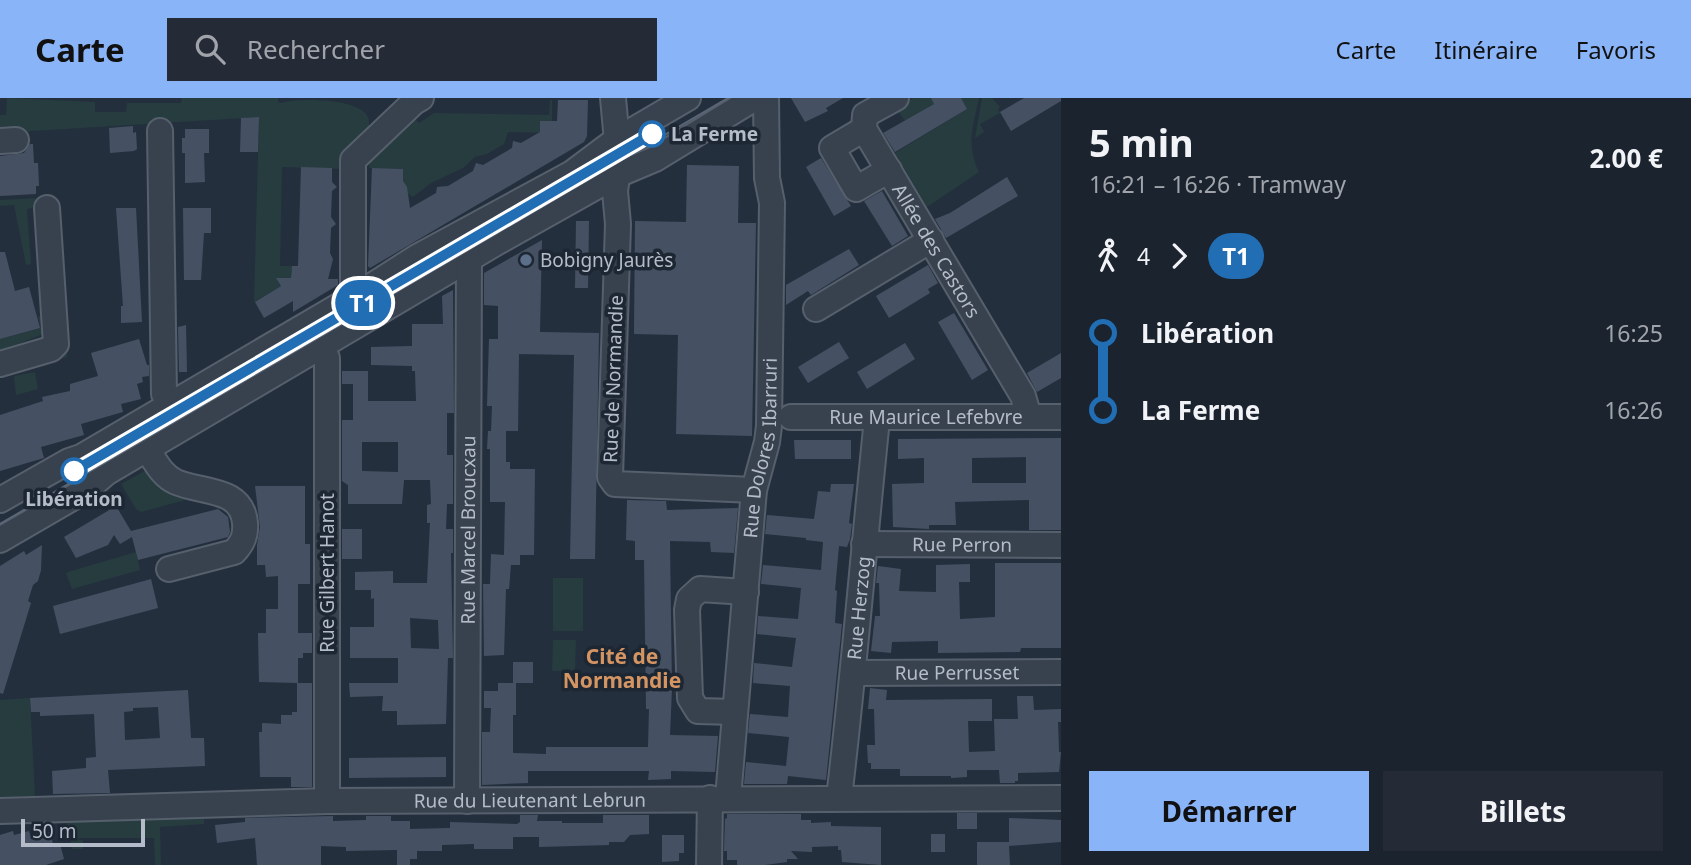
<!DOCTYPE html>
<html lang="fr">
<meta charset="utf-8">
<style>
:root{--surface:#1b232e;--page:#242b36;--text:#f1f3f6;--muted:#a0a4aa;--accent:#8ab4f8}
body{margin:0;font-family:"Noto Sans",sans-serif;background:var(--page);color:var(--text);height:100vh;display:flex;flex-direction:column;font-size:26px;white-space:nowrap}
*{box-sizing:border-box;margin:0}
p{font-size:23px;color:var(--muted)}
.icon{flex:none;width:38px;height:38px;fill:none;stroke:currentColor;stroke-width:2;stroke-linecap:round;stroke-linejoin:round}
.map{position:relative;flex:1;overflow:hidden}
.sheet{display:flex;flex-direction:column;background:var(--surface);width:630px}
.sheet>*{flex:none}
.badge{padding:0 14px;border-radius:23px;font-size:24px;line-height:46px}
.scale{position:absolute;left:21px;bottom:18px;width:124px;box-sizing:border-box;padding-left:7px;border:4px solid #b4bcc9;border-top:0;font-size:19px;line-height:24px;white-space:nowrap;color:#b4bcc9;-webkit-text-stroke:5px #1d2633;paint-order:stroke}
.map>.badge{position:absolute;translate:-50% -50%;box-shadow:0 0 0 4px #fff}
.legs{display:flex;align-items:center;gap:10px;height:77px;padding:0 28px;font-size:23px}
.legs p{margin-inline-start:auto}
.headline{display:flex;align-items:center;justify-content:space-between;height:119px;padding:0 28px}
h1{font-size:38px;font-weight:700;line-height:52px}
.button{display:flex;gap:14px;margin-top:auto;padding:14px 28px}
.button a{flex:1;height:80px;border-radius:0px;background:var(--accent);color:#111;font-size:28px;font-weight:700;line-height:80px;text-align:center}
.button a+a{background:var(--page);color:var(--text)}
ul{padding:0 28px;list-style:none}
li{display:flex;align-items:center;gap:24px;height:77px;font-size:26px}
li i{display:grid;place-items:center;width:10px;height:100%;margin:0 9px;background:currentColor}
li i::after{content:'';width:18px;height:18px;margin:-9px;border:5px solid;border-radius:50%;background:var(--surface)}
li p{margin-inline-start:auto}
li:first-child i{background:linear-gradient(#0000 50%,currentColor 0)}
li:last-child i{background:linear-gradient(currentColor 50%,#0000 0)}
header{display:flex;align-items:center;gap:42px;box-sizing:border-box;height:98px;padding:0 35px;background:var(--accent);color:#111}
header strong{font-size:33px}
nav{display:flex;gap:38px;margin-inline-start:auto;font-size:24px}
.search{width:490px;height:63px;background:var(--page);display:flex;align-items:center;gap:18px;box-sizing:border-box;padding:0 24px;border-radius:0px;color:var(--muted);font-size:26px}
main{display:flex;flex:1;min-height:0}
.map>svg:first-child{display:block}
.green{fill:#263c3f}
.building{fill:#455162;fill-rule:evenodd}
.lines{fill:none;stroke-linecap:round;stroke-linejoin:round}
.minor-casing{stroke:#565f6c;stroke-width:28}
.minor{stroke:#38414e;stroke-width:24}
.tram{stroke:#5a6575;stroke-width:2}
.line-1-casing{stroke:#fff;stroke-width:16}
.line-1{stroke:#216eb4;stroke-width:10}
.stop-1-dot{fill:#fff;stroke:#216eb4;stroke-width:3.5}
.service-dot{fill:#5c6f8a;stroke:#1d2633;stroke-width:2.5}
.labels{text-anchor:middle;stroke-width:7;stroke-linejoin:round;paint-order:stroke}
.stop-label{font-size:19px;font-weight:bold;fill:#b4bcc9;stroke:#1d2633;text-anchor:start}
.street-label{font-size:19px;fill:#b4bcc9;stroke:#1d2633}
.poi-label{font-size:19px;fill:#b4bcc9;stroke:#1d2633;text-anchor:start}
.neighbourhood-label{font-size:21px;font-weight:bold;fill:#d59563;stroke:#1d2633}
</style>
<header>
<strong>Carte</strong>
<div class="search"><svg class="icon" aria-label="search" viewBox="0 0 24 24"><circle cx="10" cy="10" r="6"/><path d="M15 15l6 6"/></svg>Rechercher</div>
<nav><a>Carte</a><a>Itinéraire</a><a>Favoris</a></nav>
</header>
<main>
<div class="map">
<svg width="1061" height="767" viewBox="0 0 1061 767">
<rect width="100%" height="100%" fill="#242f3e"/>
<g class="green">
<path d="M7,0L95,4V14H126L127,5H181L182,0H278V4L281,5C297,0 353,0 366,16C370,21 369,26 369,32L352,53L341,55V71L282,69L280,168H292L291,180H277L281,188L254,204L259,19L0,35V17H6Z"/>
<polygon points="913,0 933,0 932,1 934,6 905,23 896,10"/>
<path d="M961,0H979C973,28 966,47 979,74L927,109L895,55L967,11Z"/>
<polygon points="982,0 992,0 1000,9 998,11 1000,15 980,26 984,34 975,40"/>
<polygon points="550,2 552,2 552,35 508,34 504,46 487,56 475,59 463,70 431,85 413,99 405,94 407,91 403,86 403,71 369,70 370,60 413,19 419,25 434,15 549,17"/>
<polygon points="56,99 67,259 51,264 51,105 27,111 31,166 26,167 14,107 0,108 0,102"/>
<polygon points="45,215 46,235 0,253 0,241 41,230 38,219"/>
<polygon points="35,274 38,291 16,297 14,278"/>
<polygon points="150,370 200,398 141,414 136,411 121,386"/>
<polygon points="136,454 140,472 72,491 66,475 68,474"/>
<rect x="553" y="480" width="30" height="53"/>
<polygon points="553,542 576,542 575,573 552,573"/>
<polygon points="30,600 35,698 0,700 0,602"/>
<polygon points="204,717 204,726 160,729 161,767 155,767 154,740 79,740 78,742 83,742 83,751 72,751 67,722"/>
</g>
<g class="building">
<polygon points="791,0 843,0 826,10 828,13 805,24"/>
<polygon points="931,0 961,0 967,11 895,54 883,35 934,6"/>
<polygon points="1024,0 1061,0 1061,3 1011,33 1000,14"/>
<polygon points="558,2 588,2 587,38 584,44 370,170 368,168 372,70 403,71 403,83 407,89 410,110 436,95 437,89 448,88 473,73 476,65 483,67 512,50 513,43 521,45 540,34 540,23 557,23"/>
<polygon points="259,19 258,54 240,54 241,20"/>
<polygon points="133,28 133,35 136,34 137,51 134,53 110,55 109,30"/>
<polygon points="185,31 209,31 209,55 204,55 205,84 185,85 185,55 182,55 182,40 185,40"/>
<polygon points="30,46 33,46 34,65 38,65 39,88 36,88 36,96 0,98 0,58 24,55"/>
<polygon points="821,60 851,108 834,118 806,69"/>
<polygon points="687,67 739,68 738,125 756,125 752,338 676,336 678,237 634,236 635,123 686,124"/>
<polygon points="301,69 332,70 332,84 337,89 332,93 331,119 336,126 331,130 330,155 333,161 328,181 338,181 338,187 293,214 293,203 264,220 255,204 281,188 276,180 291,180 292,168 298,168"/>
<polygon points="1007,79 1018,98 946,140 935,121 950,115"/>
<polygon points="882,93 908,138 892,148 864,103"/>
<polygon points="116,110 136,110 142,224 121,225 121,208 123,208"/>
<polygon points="183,110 211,110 211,135 204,135 201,182 184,182"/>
<polygon points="576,123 589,123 588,190 575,190"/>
<polygon points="542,142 540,234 599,235 595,461 570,461 574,257 519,256 518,333 506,333 506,364 510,364 510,371 535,371 534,457 520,457 520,467 511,467 509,491 506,491 504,557 484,558 483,486 490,486 491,456 504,457 505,404 490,404 490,351 487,351 488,333 491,333 492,308 487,308 489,241 498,241 498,208 484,207 484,175"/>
<polygon points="849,151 859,167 811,197 808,193 786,207 786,187"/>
<polygon points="0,154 5,154 15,193 29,189 40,230 0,241"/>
<polygon points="928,167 938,185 928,191 930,195 889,220 876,198"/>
<path d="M453,192L454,315H447V357H453V406H447L446,431H453V455H451L453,560H448L446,626L397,627V613H382L383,598L350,599L349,585H398V560H350V529H374V500L371,501V492H355V474L393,473V485H427L430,425H427V407L431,406L430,382H404L402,406H348V387L342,383V322H353V286H342V273H368V303H416L415,273H412V268L371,267V249L412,248V226H443L442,198ZM362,344H398V374L362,373ZM410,520L438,522L439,551L411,550Z"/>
<polygon points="954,215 988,272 972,282 938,224"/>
<polygon points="186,227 187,274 179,274 178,229"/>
<polygon points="139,241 147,267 149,267 149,278 142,279 143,284 137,286 141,301 121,306 123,314 81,326 84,337 41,349 44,360 0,373 0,317 43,303 42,299 70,293 70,286 98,278 91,255"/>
<polygon points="839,244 849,260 808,285 798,269"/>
<polygon points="905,245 915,261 867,291 857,274"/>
<polygon points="1061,255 1061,280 1037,294 1027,275"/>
<path d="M1061,340V432H1029V402L955,404L956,427H929V431L893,429L892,386L924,385V360L898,361V341ZM1026,359V385H972V360Z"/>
<polygon points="794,342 851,342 851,361 795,361"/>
<polygon points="831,386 854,386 849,425 852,426 850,441 847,449 839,448 835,492 837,493 835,525 842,526 826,682 788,678 787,686 744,686 746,664 786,668 789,639 748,635 750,616 788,619 790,588 753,585 754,565 792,569 796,540 757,536 758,518 798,521 801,490 761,486 763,467 821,472 823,444 806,442 806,440 765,436 767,417 814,421 818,393 830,394"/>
<polygon points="255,388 305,388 305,446 310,446 310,486 298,486 298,535 312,535 312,555 303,555 303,560 298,560 298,585 259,584 258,535 266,535 266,511 278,511 278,478 266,479 265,467 257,467 257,447 260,429"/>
<polygon points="627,402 666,403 667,412 738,410 734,455 711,454 710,444 670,443 672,591 670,637 718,638 715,674 671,673 671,681 648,682 649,673 528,673 528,685 482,687 482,634 490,634 491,610 484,610 484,593 498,593 498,585 513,585 513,564 533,564 533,585 513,585 516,585 516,617 513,617 513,655 546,656 546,649 648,649 649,611 646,611 644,462 635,462 635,443 626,442"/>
<polygon points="116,408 131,433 218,411 228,419 230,434 228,439 138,462 132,439 120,446 114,437 108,447 76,460 64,439"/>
<rect x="342" y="431" width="20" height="30"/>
<polygon points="42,447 41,472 38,483 33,487 28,503 31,505 3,596 0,595 0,468 24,453 26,457"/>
<polygon points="995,465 1061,465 1061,550 1021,550 1020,554 938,555 938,543 892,544 891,555 871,553 875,518 880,518 879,485 876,485 878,468 901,471 899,493 936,494 936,467 970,466 970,484 959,484 960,521 995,519"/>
<polygon points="151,481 158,510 60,536 53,508"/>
<polygon points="297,585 312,585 312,689 291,689 291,679 260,679 259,634 262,634 262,625 281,626 281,617 292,617 292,614 297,614"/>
<polygon points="870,590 887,592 886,602 992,601 992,623 968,623 969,654 995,653 994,621 1018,621 1017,598 1033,598 1034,612 1061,611 1061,624 1058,624 1059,654 1061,654 1059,674 1018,675 1018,683 1015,683 1015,685 1000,685 999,672 967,672 967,679 951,680 951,678 900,678 900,671 871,671 871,665 868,665 867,647 875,647 874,611 868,611"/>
<path d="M188,592L191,640H204L205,668L108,672L110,695L53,696L52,673L86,670V660L96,659L94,616L40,618V614H31L30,600ZM158,609L160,640L125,642L124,614L133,613V610Z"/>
<polygon points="446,659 446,679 349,680 349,660"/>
<rect x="957" y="715" width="20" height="16"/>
<polygon points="727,716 801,716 801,722 811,722 811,725 831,724 831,728 881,729 881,767 842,764 841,752 838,752 838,748 812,749 812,754 791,753 798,761 787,761 787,764 765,767 737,767 737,762 727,762 727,753 724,753 725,721 727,720"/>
<polygon points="520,717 538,717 537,723 562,723 562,725 603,725 603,717 649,717 649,736 630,737 624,744 609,744 609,747 539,749 539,739 513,739 513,751 474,751 474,746 442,747 442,753 417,753 417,761 410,761 410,767 397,767 397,752 346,753 346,749 321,748 321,767 257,767 255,740 217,745 215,727 245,724 245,720 333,718 333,723 366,722 366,718 391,718 391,723 410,723 410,731 450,730 450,724 517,726 520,724"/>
<polygon points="1009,720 1061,722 1061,744 1009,748 1010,767 977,767 977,744 1009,744"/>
<polygon points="13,733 14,737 29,733 31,740 49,734 54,748 60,746 64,761 46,767 0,767 0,737"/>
<rect x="931" y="736" width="14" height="18"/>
<polygon points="662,737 684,737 684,755 679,755 679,763 662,764"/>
</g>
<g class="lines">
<g class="minor-casing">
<g id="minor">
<polyline points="613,0 619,65 615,93 618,126 610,379 615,386 754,392"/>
<path id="s1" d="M896,0L865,17L864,31L1023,298L1029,319"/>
<polyline points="864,31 832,50 856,91 889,72"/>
<polyline points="160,33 164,296 170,307"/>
<polyline points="0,43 16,42"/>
<polyline points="359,196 353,186 353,62 414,4 421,0"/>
<polyline points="816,211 931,142"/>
<polyline points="321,249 327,260 327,703"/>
<polyline points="0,266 51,251 56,246 47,110"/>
<path id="s2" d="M791,319H1061"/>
<path d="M147,351C155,363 162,378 176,384C201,395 242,389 245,425C246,437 243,445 234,454L169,471"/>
<polyline points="0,402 69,363 81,359 359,196 417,159 572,75 616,42 688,0"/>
<polyline points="0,442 86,392 106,375 496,145 617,77 655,61 755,0"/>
<path id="s3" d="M864,446L1061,447"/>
<path id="s4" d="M854,575L1061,574"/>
<polyline points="735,614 698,613 690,600 687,512 689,501 700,491 746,494"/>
<path id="s5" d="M728,700L754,392L767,344L769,328L772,105L767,80L766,0"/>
<path id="s6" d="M839,700C854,574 864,447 877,321"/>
<path id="s7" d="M467,703L469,161"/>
<path id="s8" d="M0,713L327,703L1061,700"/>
<polyline points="709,767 710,700"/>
</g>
</g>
<use href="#minor" class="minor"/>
<polyline class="tram" points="0,426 728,0"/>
</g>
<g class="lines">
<g class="line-1-casing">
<polyline id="line-1" points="74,373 652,36"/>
</g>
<use href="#line-1" class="line-1"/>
</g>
<g class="stop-1-dot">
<circle cx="652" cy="36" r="12"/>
<circle cx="74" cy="373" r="12"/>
</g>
<circle class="service-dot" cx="526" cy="162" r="7"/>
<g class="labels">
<g class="stop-label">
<text x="671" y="43">La Ferme</text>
<text x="74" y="408" text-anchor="middle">Libération</text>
</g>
<g class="street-label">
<text dy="7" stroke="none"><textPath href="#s1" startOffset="191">Allée des Castors</textPath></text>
<text transform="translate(613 281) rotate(-88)" y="7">Rue de Normandie</text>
<text dy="7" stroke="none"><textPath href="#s2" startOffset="135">Rue Maurice Lefebvre</textPath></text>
<text dy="7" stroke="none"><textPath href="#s5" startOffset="352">Rue Dolores Ibarruri</textPath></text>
<text dy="7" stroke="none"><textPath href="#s7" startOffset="271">Rue Marcel Broucxau</textPath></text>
<text dy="7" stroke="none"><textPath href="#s3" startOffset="98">Rue Perron</textPath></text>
<text transform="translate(327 475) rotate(-90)" y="7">Rue Gilbert Hanot</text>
<text dy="7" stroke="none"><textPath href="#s6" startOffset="191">Rue Herzog</textPath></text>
<text dy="7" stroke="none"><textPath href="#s4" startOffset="103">Rue Perrusset</textPath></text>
<text dy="7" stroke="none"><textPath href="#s8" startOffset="530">Rue du Lieutenant Lebrun</textPath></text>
</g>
<g class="poi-label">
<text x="540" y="169">Bobigny Jaurès</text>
</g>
<g class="neighbourhood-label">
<text x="622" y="566">Cité de<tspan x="622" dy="24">Normandie</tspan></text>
</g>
</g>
</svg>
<div class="scale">50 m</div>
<b class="badge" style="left:363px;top:205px;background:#216eb4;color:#fff">T1</b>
</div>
<section class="sheet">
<div class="headline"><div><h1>5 min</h1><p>16:21 – 16:26 · Tramway</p></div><b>2.00 €</b></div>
<div class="legs"><svg class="icon" aria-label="walk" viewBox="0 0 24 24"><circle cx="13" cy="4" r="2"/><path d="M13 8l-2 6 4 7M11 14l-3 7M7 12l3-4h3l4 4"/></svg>4<svg class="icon" aria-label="forward" viewBox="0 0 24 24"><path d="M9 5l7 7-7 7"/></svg><b class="badge" style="background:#216eb4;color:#fff">T1</b></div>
<ul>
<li><i style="color:#216eb4"></i><b>Libération</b><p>16:25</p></li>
<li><i style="color:#216eb4"></i><b>La Ferme</b><p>16:26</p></li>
</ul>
<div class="button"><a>Démarrer</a><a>Billets</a></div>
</section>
</main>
